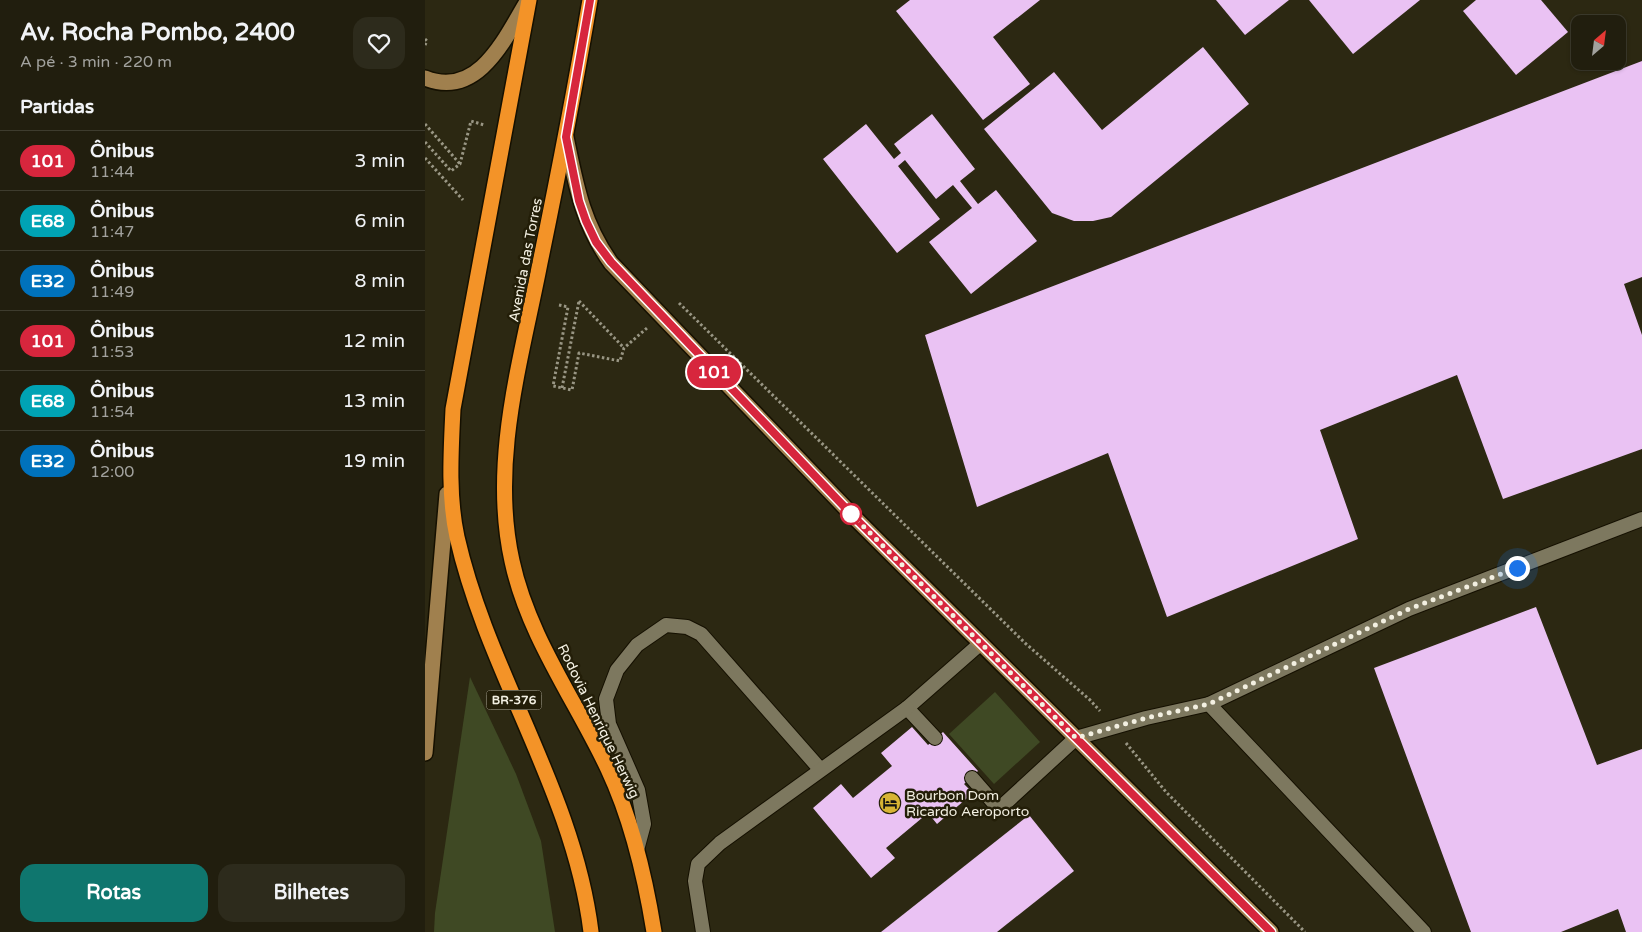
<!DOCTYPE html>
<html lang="pt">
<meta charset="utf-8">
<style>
:root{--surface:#211e0e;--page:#2d2b1c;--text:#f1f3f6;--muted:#a2a29e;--line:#3e3c2e;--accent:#0f766e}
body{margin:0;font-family:"Varela Round",sans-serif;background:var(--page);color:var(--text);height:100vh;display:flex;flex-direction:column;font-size:19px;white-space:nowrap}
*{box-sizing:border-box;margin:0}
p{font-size:16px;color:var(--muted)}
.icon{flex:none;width:28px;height:28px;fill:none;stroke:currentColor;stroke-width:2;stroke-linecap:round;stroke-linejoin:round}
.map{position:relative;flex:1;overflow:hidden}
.sheet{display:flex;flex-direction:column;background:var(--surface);width:425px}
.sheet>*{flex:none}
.badge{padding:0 10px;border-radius:16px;font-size:18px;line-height:32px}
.needle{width:32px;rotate:28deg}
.controls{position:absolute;left:1146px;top:15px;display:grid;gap:10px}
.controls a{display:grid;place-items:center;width:55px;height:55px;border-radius:10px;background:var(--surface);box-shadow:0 1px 4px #0004,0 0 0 1px var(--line);font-size:25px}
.you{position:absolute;width:25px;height:25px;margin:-12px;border:4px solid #fff;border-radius:50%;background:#1a73e8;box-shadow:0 0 0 8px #1a73e833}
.map>.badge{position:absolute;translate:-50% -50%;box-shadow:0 0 0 2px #fff}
h2{padding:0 20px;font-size:19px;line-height:45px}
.round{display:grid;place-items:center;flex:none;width:52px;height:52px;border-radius:15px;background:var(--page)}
.headline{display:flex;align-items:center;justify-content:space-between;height:85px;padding:0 20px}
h1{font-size:24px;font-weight:800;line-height:38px}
.primary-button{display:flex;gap:10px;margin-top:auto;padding:10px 20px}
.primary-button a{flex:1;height:58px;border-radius:15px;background:var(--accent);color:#fff;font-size:20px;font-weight:800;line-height:58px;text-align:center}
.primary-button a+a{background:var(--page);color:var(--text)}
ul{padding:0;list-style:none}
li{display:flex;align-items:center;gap:15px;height:60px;padding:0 20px;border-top:1px solid var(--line)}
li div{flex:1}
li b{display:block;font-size:19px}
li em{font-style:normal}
li .badge{min-width:55px;font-weight:700;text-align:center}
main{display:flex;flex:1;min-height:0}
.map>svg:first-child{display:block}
.green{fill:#3f4924}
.building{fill:#eac2f3}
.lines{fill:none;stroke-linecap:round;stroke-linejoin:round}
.lane-casing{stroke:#151000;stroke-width:16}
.secondary-casing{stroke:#151000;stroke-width:18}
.highway-casing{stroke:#151000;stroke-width:18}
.path{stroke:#999684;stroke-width:3;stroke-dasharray:2.5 2.5;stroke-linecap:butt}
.lane{stroke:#7d785f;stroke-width:14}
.secondary{stroke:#a0804e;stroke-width:15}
.highway{stroke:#f39328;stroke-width:15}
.line-casing{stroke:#fff;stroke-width:11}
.line{stroke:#d7263d;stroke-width:8}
.walk{stroke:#f3f0e2;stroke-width:5;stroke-dasharray:0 9}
.stop-dot{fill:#fff;stroke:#d7263d;stroke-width:2.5}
.labels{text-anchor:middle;stroke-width:5;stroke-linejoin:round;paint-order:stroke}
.shield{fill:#231e08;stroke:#b5b1a1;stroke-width:1}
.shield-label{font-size:12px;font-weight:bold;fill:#f3f0e2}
.street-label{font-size:14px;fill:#f3f0e2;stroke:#231e08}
.poi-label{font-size:14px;fill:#f3f0e2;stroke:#231e08;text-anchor:start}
</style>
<main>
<section class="sheet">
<div class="headline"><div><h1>Av. Rocha Pombo, 2400</h1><p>A pé · 3 min · 220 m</p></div><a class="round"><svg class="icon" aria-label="heart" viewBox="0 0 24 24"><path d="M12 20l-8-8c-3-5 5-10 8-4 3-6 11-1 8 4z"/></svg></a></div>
<h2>Partidas</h2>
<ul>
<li><span class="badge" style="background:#d7263d;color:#fff">101</span><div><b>Ônibus</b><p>11:44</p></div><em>3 min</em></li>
<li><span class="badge" style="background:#00a3b4;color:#fff">E68</span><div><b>Ônibus</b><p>11:47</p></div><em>6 min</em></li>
<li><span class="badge" style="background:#0072bc;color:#fff">E32</span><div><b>Ônibus</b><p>11:49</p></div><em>8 min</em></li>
<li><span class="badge" style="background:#d7263d;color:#fff">101</span><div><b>Ônibus</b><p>11:53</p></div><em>12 min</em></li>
<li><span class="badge" style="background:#00a3b4;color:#fff">E68</span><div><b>Ônibus</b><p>11:54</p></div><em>13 min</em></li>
<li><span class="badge" style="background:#0072bc;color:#fff">E32</span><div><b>Ônibus</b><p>12:00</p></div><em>19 min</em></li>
</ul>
<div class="primary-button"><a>Rotas</a><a>Bilhetes</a></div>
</section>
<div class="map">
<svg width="1217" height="932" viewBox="0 0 1217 932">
<rect width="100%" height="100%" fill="#2c2812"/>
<g class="green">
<polygon points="45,677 91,774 116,841 130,932 9,932 10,913"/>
<polygon points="570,692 615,742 569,784 524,734"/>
</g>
<g class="building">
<polygon points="485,0 615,0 568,37 605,84 558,120 471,11"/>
<polygon points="791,0 864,0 820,35"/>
<polygon points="884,0 995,0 928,54"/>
<polygon points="1051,0 1116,0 1143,32 1091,75 1038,11"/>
<polygon points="778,47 824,104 686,217 668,221 649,221 627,213 559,129 629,72 677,130"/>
<polygon points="1217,61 1217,277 1199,284 1217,335 1217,449 1078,499 1032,375 895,430 933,539 742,617 683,453 552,507 500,335"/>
<polygon points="507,114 550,169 535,181 553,204 571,190 612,241 546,294 504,242 547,208 528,185 511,199 480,160 473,166 515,219 472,253 398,159 441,124 469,159 476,153 469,144"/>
<polygon points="1111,607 1172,765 1217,749 1217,932 1201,932 1193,909 1136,932 1046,932 949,668"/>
<polygon points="487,727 503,745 518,732 553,771 539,784 548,793 512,824 503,813 461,848 470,858 446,878 388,808 416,784 428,798 467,766 456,753"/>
<polygon points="604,815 649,871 572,932 456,932"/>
</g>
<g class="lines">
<g class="lane-casing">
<g id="lane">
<polyline points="784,704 999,932"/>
<polyline points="510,738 482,708 556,643"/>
<polyline points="547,778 574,809 651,738 721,718 784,704 984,609 1217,519"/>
<polyline points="212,850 219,824 213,790 184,724 181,699 192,670 212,645 241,625 262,627 276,634 395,769"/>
<polyline points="278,932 270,881 273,864 295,843 482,708"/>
</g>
</g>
<g class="secondary-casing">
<g id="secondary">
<path d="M0,78C54,100 81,36 103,0"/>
<path d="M141,137C151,185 157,222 186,263L431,519L846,932"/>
<polyline points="0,753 22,494"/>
</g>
</g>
<g class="highway-casing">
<g id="highway">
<path d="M104,0L28,409C26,451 23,496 32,537C63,674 149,792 166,932"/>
<path d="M165,0C150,88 133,176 115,263C96,361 65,462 87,561C103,636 151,701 183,769C207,820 220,876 229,932"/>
</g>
</g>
<g class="path">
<polyline points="0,39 2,41 0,45"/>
<polyline points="0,124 35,164"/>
<polyline points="0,142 26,171 35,164 46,121 59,125"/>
<polyline points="0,158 38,200"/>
<polyline points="154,301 199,348"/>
<polyline points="254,303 600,643 665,700 675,711"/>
<polyline points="134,305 143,307 128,386 147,390 154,353 195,361 199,348 222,328"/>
<polyline points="137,388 154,301"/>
<polyline points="701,743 741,792 880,932"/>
</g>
<use href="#lane" class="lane"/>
<use href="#secondary" class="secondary"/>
<use href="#highway" class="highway"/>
</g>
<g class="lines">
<g class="line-casing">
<polyline id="line" points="165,0 141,137 154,201 161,221 171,242 186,262 431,519 846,932"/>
</g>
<use href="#line" class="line"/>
<polyline class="walk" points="426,514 651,738 721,718 784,704 984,609 1092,568"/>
</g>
<defs>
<g id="hotel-disc" transform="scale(1.125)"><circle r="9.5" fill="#d7b434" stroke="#231e08"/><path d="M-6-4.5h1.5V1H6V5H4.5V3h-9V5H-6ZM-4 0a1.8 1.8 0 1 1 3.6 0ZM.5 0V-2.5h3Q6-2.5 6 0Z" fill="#111"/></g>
</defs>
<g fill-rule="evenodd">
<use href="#hotel-disc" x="465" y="803"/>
</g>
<circle class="stop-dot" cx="426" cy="514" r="10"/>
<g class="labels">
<rect class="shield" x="61.5" y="690.5" width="55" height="19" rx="4"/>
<g class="shield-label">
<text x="89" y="704">BR-376</text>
</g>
<g class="street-label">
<text transform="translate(100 260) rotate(-79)" y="5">Avenida das Torres</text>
<text transform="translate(174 721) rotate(64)" y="5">Rodovia Henrique Herwig</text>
</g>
<g class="poi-label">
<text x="481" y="800">Bourbon Dom<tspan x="481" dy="16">Ricardo Aeroporto</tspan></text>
</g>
</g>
</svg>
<div class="controls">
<a><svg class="needle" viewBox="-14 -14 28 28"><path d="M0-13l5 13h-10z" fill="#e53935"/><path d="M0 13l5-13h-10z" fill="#a2a29e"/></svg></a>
</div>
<div class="you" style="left:1092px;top:568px"></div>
<b class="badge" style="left:289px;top:372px;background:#d7263d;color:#fff">101</b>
</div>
</main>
